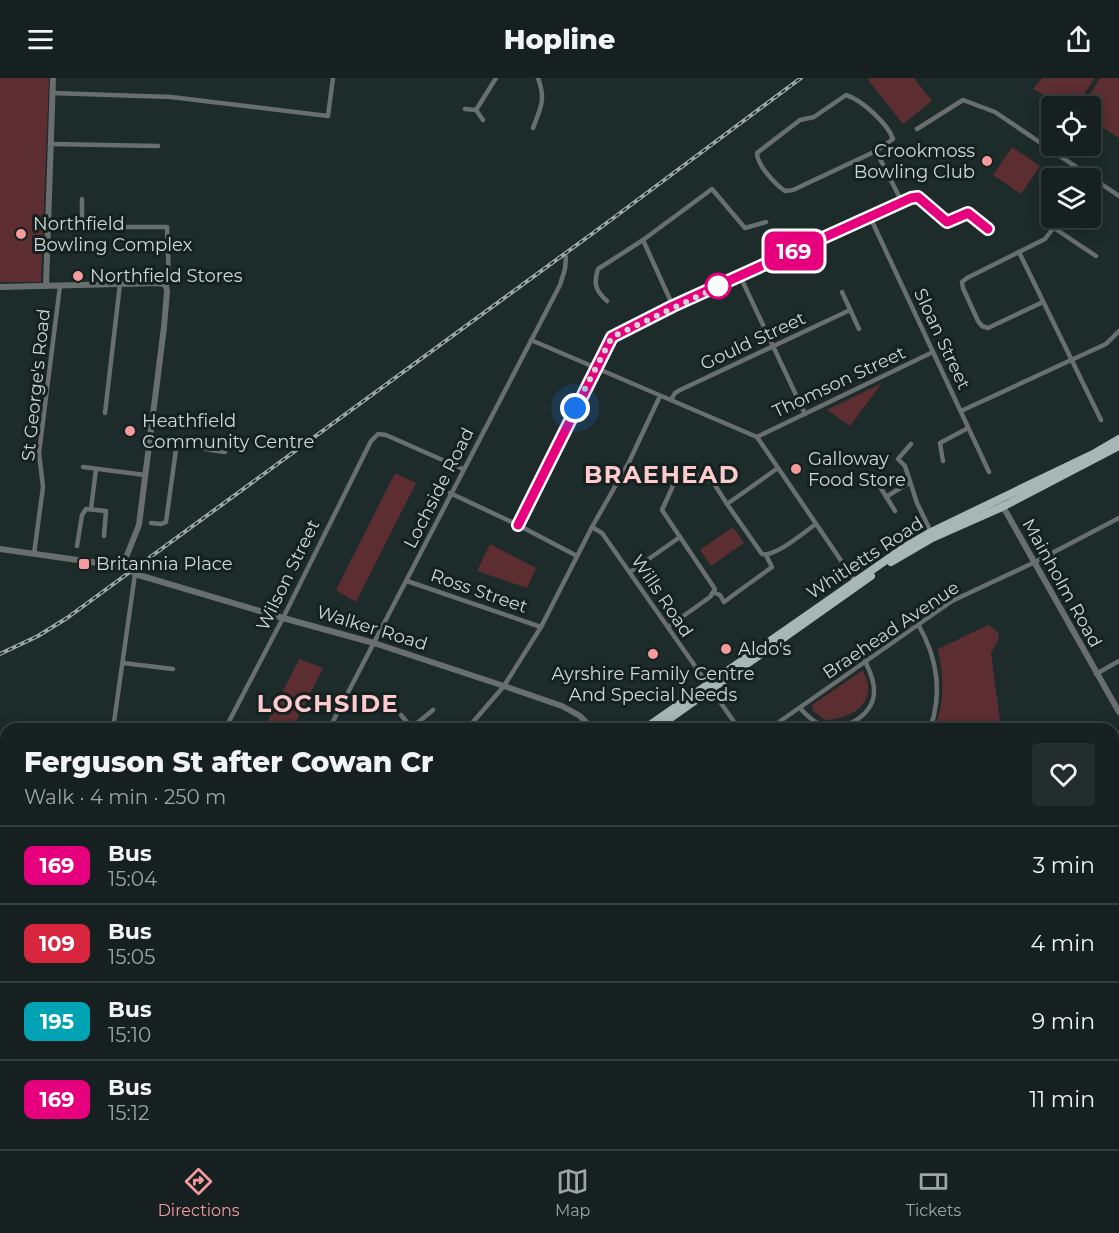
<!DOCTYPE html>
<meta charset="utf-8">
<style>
:root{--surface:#162020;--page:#232d2d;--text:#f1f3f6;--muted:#9ea3a5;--line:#353e3e;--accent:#f59b9e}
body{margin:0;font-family:Montserrat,sans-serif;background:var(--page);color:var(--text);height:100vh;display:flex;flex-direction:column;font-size:22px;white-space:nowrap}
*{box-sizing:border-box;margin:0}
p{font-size:20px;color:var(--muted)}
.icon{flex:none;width:33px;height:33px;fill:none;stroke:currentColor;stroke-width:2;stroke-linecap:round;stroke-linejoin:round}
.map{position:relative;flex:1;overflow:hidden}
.sheet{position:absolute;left:0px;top:645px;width:1119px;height:426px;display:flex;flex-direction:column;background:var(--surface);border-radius:18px 18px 0 0;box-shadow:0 3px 15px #0003,0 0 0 2px var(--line)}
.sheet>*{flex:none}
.badge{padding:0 12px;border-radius:9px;font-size:21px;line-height:39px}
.controls{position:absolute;left:1041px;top:18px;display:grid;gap:12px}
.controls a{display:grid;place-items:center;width:60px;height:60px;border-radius:6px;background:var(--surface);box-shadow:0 3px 15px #0003,0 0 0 2px var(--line);font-size:30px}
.you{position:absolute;width:30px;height:30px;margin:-15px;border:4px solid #fff;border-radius:50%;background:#1a73e8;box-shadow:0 0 0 9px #1a73e833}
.map>.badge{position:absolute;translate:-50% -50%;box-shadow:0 0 0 3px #fff}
.round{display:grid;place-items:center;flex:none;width:63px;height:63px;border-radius:6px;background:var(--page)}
.headline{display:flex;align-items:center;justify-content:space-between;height:102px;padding:0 24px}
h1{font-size:28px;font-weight:800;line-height:45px}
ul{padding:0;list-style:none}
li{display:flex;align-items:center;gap:18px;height:78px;padding:0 24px;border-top:2px solid var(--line)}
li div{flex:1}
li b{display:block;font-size:22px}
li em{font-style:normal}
li .badge{min-width:66px;font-weight:700;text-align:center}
header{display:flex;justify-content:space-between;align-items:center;height:78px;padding:0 24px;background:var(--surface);font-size:27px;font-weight:800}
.tabs{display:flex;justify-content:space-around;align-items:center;height:84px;border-top:2px solid var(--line);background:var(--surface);font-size:16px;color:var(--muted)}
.tabs a{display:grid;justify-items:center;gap:3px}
.tabs .selected{color:var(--accent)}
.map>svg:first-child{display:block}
.green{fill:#5c2e31}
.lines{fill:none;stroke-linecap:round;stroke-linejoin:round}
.minor{stroke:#686f6e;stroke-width:4.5}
.tertiary{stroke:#686f6e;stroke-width:6}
.secondary{stroke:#8c9796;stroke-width:7}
.primary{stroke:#a8b6b5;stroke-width:8}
.rail-casing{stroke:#9ca6a5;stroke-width:4}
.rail{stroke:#142120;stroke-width:1.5;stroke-dasharray:4.5;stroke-linecap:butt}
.tertiary-bridge{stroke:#686f6e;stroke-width:6}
.line-casing{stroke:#fff;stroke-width:14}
.line{stroke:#e6007e;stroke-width:9}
.walk{stroke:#cfd7d6;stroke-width:6;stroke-dasharray:0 10.8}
.poi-dot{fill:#f59b9e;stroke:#142120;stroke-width:2}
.stop-dot{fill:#fff;stroke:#e6007e;stroke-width:3}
.labels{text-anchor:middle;stroke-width:6;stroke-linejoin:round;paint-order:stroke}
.poi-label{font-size:18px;fill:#cfd7d6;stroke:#142120;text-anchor:start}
.street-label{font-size:18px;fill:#cfd7d6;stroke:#142120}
.district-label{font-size:24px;font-weight:bold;letter-spacing:1.5px;fill:#fecacb;stroke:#142120}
</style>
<header><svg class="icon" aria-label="menu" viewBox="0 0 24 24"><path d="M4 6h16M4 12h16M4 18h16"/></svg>Hopline<svg class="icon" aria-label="share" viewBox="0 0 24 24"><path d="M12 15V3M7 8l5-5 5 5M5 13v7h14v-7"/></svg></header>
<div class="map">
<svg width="1119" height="1071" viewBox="0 0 1119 1071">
<rect width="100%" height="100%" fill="#1d2b2a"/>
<g class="green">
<polygon points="0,0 49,0 41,204 0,204"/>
<polygon points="871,0 914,0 932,23 903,46 868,2"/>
<polygon points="1042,0 1095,0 1076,28 1065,28 1033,11"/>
<polygon points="1100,0 1119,0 1119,60 1091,42 1090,28 1082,28"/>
<polygon points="1012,69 1040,88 1021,116 993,97"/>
<polygon points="882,305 850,348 827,332"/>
<polygon points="395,395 416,405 356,524 336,512"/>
<polygon points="733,449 744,465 711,488 700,472"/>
<polygon points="490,466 536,490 527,510 477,493"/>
<path d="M988,547C1005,557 999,561 991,575L1001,651H934C945,625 944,599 938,571Z"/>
<polygon points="299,581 323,590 292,651 264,651"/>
<path d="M863,592C864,596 867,601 868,606C871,631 846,641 825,642L813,633L812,627Z"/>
<polygon points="6,673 6,765 0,764 0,674"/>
<polygon points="1119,756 1119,1071 237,1071 237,1065 1113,1065 1113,757"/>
<polygon points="0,926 6,938 6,999 1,1002"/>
<rect x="133" y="1065" width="89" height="6"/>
</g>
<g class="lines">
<g class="minor">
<polyline points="52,15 171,19 328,38 333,0"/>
<path d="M846,17C862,22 888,46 893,61L876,73L793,112L785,113C775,106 757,87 757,75L800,42L814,39Z"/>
<polyline points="465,31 476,32 483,42"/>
<polyline points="476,32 496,0"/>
<path d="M533,50C541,29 546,22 538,0"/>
<polyline points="917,51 963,22 995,34 1119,118"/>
<polyline points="51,66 158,68"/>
<polyline points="876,73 902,124"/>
<polyline points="82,121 82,142 84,149"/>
<polyline points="870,139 989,394"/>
<polyline points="48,149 167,149 169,201 166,207"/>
<polyline points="1054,150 1096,178"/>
<polyline points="643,162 673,228"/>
<polyline points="1019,174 1101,342"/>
<polyline points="740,198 805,336"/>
<polyline points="842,214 859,251"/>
<path d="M607,223C596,213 593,206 598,191L643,162L712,111L745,150L766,144"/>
<polyline points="1043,224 988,250 982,248 978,243 963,210 962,204 967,200 1045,161 1061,140"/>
<polyline points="531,262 757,359 855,503"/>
<polyline points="671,322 675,315 680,312 850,232"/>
<polyline points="961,333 1106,266 1119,253"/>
<polyline points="105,335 120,206"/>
<polyline points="757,359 933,274"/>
<path d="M150,360C176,363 199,371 225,374"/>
<polyline points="911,366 898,381 905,388 917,425 931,454"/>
<polyline points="943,383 940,365 968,350"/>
<polyline points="83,389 145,397"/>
<polyline points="874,399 895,433"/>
<polyline points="450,415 518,447 577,478"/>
<polyline points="886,419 910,404"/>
<path d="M727,426L762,476C776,479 804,454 816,446"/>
<polyline points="91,431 96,391"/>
<polyline points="151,445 161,446 166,444 177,364"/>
<polyline points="518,447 612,259 673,228 911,120 918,119 947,144 968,135 988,151"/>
<polyline points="592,449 602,455 739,651"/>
<polyline points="77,468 82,437 86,431 106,433 104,458"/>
<polyline points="34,476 43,409 39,375 60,208"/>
<polyline points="630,494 680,459 662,432 677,399 681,395 687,393 713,404 727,426 778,390"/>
<polyline points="407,503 541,549"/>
<polyline points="750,505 772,489 766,477"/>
<polyline points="715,515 720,517 724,524 747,507"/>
<path d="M918,546C937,579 943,614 930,651"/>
<polyline points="668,549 710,519 715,511 680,459"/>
<polyline points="123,585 173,591"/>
<polyline points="1096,596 1119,583"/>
<path d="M800,630C806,637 812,643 821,647C843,655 873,638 874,615C875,604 870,593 865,583"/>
<polyline points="401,637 412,650"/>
<polyline points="113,651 135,496"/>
<polyline points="225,651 283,540 371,363 378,356 386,357 463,391"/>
<polyline points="329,651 560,207 565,191 566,179"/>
<polyline points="410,651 433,632"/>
<polyline points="467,651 504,608 541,549 592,449 629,384 660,318"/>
<polyline points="769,651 952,523 1033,485 1119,440"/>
<polyline points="0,767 6,768"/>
<polyline points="0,1027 6,1023"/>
<polyline points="0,1061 10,1071"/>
</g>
<g class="tertiary">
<polyline points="46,208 53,0"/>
<polyline points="0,209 159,205 166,207 167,214 164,249 139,447 123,487"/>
<polyline points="1001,425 1119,634"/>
<polyline points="0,471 127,489"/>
<polyline points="135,496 283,540 374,565 504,608 562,628 580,638 593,651"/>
</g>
<polyline class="secondary" points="228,1065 228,1071"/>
<g class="primary">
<polyline points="891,484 932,460 1002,429 1119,368"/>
<polyline points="644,651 905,469 931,454 1095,375 1119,361"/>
<polyline points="655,651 871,498"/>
<polyline points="0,1007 6,1004"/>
<polyline points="0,1015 6,1012"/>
</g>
<g class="rail-casing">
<g id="rail">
<polyline points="0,576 38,558 67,540 604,147 801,0"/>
<polyline points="0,897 6,908"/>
<polyline points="68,1065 69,1071"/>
</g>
</g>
<use href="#rail" class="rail"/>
<polyline class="tertiary-bridge" points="128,489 135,496"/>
</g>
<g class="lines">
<g class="line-casing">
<polyline id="line" points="518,447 612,259 673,228 911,120 918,119 947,144 968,135 988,151"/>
</g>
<use href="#line" class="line"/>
<polyline class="walk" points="575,330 612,259 728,204 718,208"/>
</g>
<g class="poi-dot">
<circle cx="987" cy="83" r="6"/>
<circle cx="21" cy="156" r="6"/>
<circle cx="78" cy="198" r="6"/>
<circle cx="130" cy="353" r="6"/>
<circle cx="796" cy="391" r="6"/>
<rect x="78" y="480" width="12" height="12" rx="3"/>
<circle cx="726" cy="571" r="6"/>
<circle cx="653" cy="576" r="6"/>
</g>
<circle class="stop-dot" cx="718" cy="208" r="12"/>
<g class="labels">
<g class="poi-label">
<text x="975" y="79" text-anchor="end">Crookmoss<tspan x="975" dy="21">Bowling Club</tspan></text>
<text x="33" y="152">Northfield<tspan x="33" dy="21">Bowling Complex</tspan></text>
<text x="90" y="204">Northfield Stores</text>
<text x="142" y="349">Heathfield<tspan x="142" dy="21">Community Centre</tspan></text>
<text x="808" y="387">Galloway<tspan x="808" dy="21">Food Store</tspan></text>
<text x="96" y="492">Britannia Place</text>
<text x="738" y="577">Aldo's</text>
<text x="653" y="602" text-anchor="middle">Ayrshire Family Centre<tspan x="653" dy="21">And Special Needs</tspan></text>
</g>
<g class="street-label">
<text transform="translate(942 261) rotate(65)" y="6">Sloan Street</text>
<text transform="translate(753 263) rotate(-25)" y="6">Gould Street</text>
<text transform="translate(839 304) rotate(-25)" y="6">Thomson Street</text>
<text transform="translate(36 307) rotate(-84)" y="6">St George's Road</text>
<text transform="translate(439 410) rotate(-63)" y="6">Lochside Road</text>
<text transform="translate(865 480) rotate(-33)" y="6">Whitletts Road</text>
<text transform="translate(288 497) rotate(-64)" y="6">Wilson Street</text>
<text transform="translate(1062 505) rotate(61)" y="6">Mainholm Road</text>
<text transform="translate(479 513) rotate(19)" y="6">Ross Street</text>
<text transform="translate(662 518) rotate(56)" y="6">Wills Road</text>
<text transform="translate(372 550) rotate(17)" y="6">Walker Road</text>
<text transform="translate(891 552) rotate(-34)" y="6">Braehead Avenue</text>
</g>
<g class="district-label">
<text x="662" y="405">BRAEHEAD</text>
<text x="328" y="634">LOCHSIDE</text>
</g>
</g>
</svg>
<div class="controls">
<a><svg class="icon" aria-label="locate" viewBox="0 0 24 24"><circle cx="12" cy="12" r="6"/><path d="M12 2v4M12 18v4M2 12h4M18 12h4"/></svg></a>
<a><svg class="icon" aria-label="layers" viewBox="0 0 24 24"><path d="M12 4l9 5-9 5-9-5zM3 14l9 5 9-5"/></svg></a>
</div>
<div class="you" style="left:575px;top:330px"></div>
<b class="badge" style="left:794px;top:173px;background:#e6007e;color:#fff">169</b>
<section class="sheet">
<div class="headline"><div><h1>Ferguson St after Cowan Cr</h1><p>Walk · 4 min · 250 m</p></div><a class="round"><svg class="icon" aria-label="heart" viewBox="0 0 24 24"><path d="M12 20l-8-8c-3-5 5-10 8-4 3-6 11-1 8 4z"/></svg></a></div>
<ul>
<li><span class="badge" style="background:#e6007e;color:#fff">169</span><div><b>Bus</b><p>15:04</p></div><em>3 min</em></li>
<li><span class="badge" style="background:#d7263d;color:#fff">109</span><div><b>Bus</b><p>15:05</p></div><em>4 min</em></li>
<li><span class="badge" style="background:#00a3b4;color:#fff">195</span><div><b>Bus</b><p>15:10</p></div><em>9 min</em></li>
<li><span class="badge" style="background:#e6007e;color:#fff">169</span><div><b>Bus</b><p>15:12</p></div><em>11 min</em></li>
</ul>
</section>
</div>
<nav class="tabs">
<a class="selected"><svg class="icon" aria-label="directions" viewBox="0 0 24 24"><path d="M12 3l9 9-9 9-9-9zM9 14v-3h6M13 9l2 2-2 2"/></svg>Directions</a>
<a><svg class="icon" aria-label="map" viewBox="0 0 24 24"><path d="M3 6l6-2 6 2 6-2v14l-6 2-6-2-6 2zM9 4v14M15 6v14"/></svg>Map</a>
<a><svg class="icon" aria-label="tickets" viewBox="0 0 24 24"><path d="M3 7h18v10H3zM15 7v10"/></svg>Tickets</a>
</nav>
